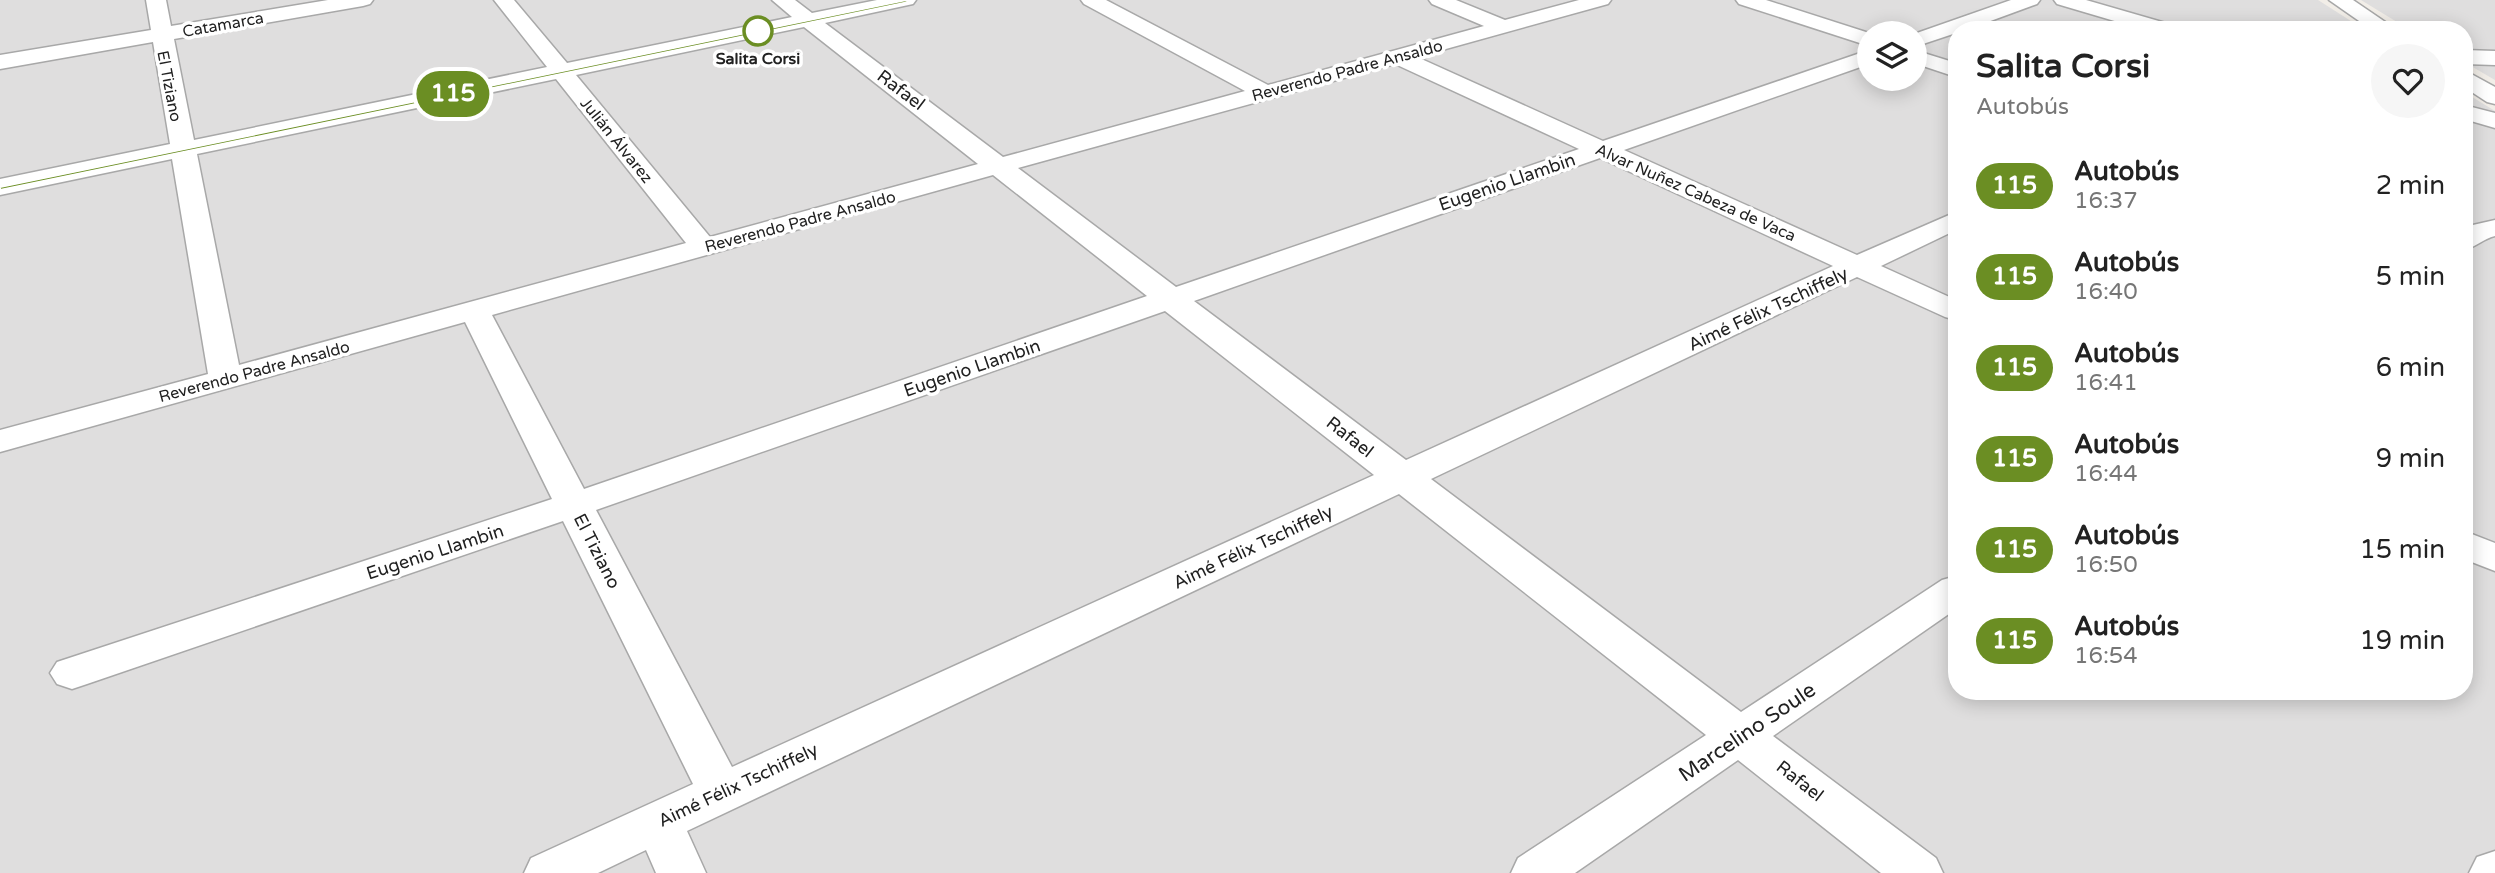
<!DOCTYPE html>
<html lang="es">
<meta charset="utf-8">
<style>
:root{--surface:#fff;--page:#f6f6f6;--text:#222;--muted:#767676}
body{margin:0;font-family:"Varela Round",sans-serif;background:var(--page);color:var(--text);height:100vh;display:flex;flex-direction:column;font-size:26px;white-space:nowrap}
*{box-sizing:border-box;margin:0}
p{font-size:23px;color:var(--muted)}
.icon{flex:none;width:38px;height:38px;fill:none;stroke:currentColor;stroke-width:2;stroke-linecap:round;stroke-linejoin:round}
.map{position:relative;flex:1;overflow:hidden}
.drawer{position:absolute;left:1948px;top:21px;width:525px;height:679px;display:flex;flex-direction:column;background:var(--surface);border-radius:28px;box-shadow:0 4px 18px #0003}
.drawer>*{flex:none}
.badge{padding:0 14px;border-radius:23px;font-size:24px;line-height:46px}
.buttons{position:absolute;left:1857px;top:21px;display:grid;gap:14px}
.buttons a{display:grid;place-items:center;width:70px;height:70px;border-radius:50%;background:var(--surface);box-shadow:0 4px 18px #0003;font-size:35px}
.map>.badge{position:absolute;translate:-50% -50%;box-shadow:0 0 0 4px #fff}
.round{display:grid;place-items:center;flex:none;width:74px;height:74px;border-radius:37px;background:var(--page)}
.summary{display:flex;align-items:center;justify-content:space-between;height:119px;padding:0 28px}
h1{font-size:33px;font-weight:800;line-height:52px}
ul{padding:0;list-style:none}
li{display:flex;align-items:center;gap:21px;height:91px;padding:0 28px}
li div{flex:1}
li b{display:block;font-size:26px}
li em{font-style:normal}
li .badge{min-width:77px;font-weight:700;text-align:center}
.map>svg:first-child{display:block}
.residential{fill:#dfdede;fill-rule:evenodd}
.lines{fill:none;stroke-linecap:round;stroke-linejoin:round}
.street-casing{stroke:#a8a8a8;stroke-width:3}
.street{fill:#fff;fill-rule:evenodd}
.line{fill:#6b8e23;stroke:#fff;stroke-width:2}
.stop-dot{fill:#fff;stroke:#6b8e23;stroke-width:3.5}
.labels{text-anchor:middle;stroke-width:7;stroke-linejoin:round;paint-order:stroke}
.far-street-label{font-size:16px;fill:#212121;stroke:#fff}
.far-stop-label{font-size:16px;font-weight:bold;fill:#212121;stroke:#fff}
.street-label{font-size:18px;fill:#212121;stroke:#fff}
.near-street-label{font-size:21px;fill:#212121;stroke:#fff}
</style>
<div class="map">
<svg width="2495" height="873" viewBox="0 0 2495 873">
<rect width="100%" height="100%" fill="#f2eee8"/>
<g class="residential">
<path d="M0,0H2318L2365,30H1956V691H2464V92L2495,111V873H0ZM1869,33H1914V79H1869Z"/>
<polygon points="2361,0 2495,0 2495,80 2464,62 2464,30 2410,30"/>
</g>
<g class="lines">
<g class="street-casing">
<g id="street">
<path d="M146,0H166L171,26L328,0H373L370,4L363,6L174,39L194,140L547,67L494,0H514L567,63L792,17L772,0H795L812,13L877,0H916L913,4L825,23L1003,157L1245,91L1084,4L1081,0H1106L1268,85L1484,26L1432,4L1429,0H1456L1505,20L1579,0H1611L1608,4L1417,57L1603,141L1869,50V64L1624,150L1857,255L1956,212V230L1881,266L1956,300V320L1945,317L1857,277L1431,479L1741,712L1942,580L1956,576V609L1773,736L1936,858L1943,873H1881L1738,760L1575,873H1511L1518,858L1706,735L1399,494L687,831L706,873H656L646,850L598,873H524L531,858L693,784L563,521L87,684L72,689L57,684L50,673L57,662L552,499L465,322L0,452V430L208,374L172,159L0,195V179L170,144L153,42L0,69V55L151,30ZM804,27L978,164L710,237L576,75ZM1395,64L1579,149L1176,287L1018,168ZM556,79L686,243L239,365L197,154ZM1600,158L1833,266L1406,460L1194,301ZM993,175L1147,296L584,489L492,315ZM1165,311L1374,475L732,767L596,510Z"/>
<polygon points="1736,0 1766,0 1869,33 1869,46 1739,4"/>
<polygon points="2011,0 2040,0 2037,4 1966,30 1956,30 1956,33 1914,47 1914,34"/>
<polygon points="2054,0 2086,0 2176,26 2179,30 2145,30 2057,4"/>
<polygon points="2329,0 2353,0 2397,30 2372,30"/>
<polygon points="1914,50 1956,63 1956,77 1914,63"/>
<polygon points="2464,50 2495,51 2495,65 2464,64"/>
<polygon points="2464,70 2495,87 2495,104 2487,102 2464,87"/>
<polygon points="2464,105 2495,113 2495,128 2464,119"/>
<path d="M2495,220V236C2483,239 2476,247 2464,250V227Z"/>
<polygon points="2464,531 2495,543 2495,571 2464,559"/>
<polygon points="2495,851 2495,873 2469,873 2477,857"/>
</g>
</g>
<use href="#street" class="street"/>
</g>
<polygon class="line" points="906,0 909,2 0,190 0,187"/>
<circle class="stop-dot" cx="758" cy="31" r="14"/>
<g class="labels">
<g class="far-street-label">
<text transform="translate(223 24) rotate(-10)" y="6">Catamarca</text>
<text transform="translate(1347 70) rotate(-15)" y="6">Reverendo Padre Ansaldo</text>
<text transform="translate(170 86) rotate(79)" y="6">El Tiziano</text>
<text transform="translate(617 140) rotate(51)" y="6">Julián Álvarez</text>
<text transform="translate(1696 192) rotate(24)" y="6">Alvar Nuñez Cabeza de Vaca</text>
<text transform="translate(800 221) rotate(-15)" y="6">Reverendo Padre Ansaldo</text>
<text transform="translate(254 371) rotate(-15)" y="6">Reverendo Padre Ansaldo</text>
</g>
<g class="far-stop-label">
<text x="758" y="64">Salita Corsi</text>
</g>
<g class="street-label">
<text transform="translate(901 90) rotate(37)" y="6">Rafael</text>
<text transform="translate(1507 182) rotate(-19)" y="6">Eugenio Llambin</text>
<text transform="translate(1768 309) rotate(-25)" y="6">Aimé Félix Tschiffely</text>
<text transform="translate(972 368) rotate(-19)" y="6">Eugenio Llambin</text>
<text transform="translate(1350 437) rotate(38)" y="6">Rafael</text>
<text transform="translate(1253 547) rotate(-25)" y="6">Aimé Félix Tschiffely</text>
<text transform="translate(597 551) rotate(63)" y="6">El Tiziano</text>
<text transform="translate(435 552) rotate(-18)" y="6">Eugenio Llambin</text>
<text transform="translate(1800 781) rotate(38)" y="6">Rafael</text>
<text transform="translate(738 785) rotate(-25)" y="6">Aimé Félix Tschiffely</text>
</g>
<g class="near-street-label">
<text transform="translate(1747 732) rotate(-34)" y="7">Marcelino Soule</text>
</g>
</g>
</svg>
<div class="buttons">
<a><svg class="icon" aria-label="layers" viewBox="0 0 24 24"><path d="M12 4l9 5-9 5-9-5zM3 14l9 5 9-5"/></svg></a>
</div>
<b class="badge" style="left:453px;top:94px;background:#6b8e23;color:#fff">115</b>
<section class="drawer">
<div class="summary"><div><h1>Salita Corsi</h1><p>Autobús</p></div><a class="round"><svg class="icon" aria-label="heart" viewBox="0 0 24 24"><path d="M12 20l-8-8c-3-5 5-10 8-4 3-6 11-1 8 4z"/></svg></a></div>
<ul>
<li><span class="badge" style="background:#6b8e23;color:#fff">115</span><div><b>Autobús</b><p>16:37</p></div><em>2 min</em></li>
<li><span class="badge" style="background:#6b8e23;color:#fff">115</span><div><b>Autobús</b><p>16:40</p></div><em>5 min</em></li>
<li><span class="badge" style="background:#6b8e23;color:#fff">115</span><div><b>Autobús</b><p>16:41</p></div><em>6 min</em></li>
<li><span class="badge" style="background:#6b8e23;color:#fff">115</span><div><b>Autobús</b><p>16:44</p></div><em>9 min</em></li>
<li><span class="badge" style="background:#6b8e23;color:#fff">115</span><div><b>Autobús</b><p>16:50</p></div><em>15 min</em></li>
<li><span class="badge" style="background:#6b8e23;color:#fff">115</span><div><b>Autobús</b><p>16:54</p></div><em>19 min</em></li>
</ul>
</section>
</div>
